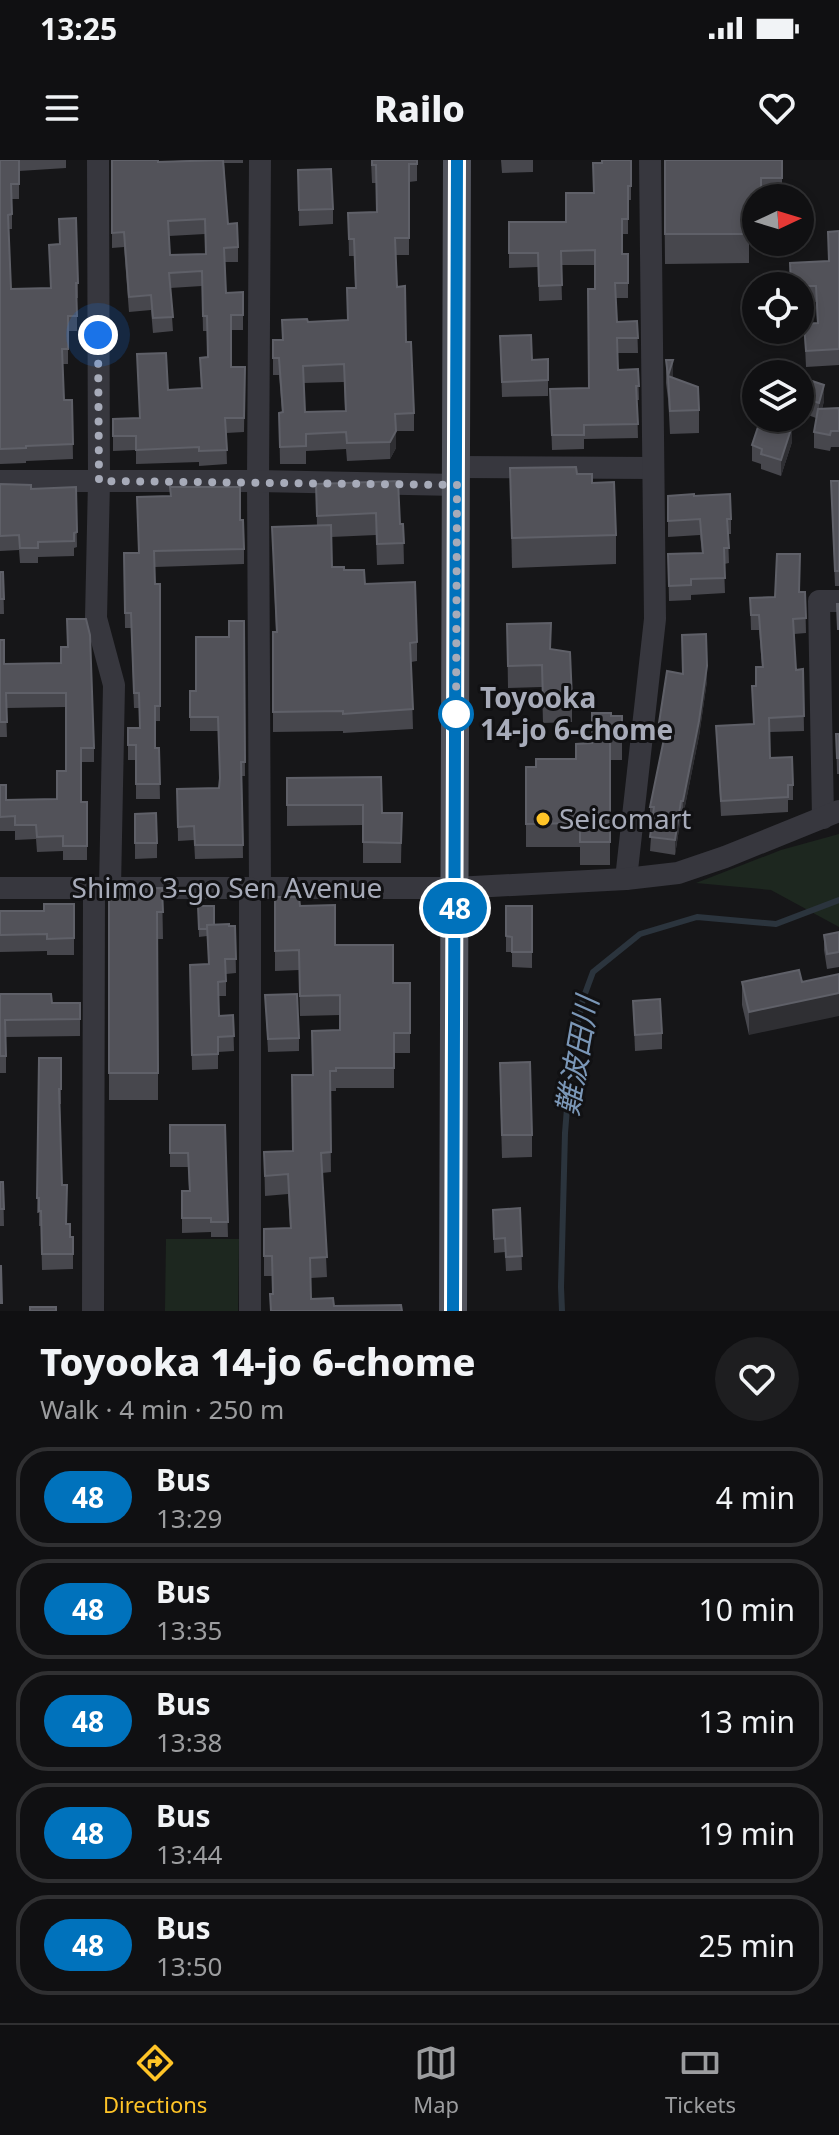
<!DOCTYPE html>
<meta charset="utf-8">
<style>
:root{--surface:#101012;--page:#1e1e20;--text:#f1f3f6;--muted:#9c9d9f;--line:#303032;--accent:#ffc427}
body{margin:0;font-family:"Noto Sans","Noto Sans JP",sans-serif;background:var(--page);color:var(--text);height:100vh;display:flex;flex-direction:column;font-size:30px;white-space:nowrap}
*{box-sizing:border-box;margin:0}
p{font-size:26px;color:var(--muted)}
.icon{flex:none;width:44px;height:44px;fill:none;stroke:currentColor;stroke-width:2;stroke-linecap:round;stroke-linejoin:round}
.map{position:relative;height:1151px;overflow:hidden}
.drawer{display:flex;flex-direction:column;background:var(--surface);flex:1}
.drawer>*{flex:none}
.badge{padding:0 16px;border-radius:26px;font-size:28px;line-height:52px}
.needle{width:52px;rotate:86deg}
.tools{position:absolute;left:742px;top:24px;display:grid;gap:16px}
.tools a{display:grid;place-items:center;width:72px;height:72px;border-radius:50%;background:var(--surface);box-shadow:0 4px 12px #0003,0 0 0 2px var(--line);font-size:40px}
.you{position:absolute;width:40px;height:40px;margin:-20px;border:6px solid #fff;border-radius:50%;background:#1a73e8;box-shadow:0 0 0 12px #1a73e833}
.map>.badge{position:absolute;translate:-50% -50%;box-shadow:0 0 0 4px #fff}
.round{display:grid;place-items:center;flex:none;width:84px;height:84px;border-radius:42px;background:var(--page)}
.headline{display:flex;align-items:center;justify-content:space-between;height:136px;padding:0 40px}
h1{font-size:38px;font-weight:800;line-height:60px}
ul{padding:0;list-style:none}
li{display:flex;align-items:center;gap:24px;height:100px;margin:0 16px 12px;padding:0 24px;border:4px solid var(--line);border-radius:32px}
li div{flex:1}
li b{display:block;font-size:30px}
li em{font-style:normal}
li .badge{min-width:88px;font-weight:700;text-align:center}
.status{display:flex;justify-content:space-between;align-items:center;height:56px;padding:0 40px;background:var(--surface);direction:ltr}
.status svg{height:22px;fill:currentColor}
header{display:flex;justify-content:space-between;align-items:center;height:104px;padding:0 40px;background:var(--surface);font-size:36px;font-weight:800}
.tab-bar{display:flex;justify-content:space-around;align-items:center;height:112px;border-top:2px solid var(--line);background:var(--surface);font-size:22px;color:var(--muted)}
.tab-bar a{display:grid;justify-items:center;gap:4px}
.tab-bar .current{color:var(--accent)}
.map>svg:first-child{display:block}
.green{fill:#1d271f}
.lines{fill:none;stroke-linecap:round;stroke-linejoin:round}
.stream{stroke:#2b343d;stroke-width:6}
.minor{stroke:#37373e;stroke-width:22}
.major{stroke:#52545d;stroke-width:28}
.wall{fill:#47474d;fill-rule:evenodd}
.shaded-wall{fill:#2f2f33}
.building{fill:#525259;stroke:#5f6068;stroke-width:2;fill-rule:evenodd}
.line-casing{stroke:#fff;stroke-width:18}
.line{stroke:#0072bc;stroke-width:12}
.walk{stroke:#a7abb9;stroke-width:8;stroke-dasharray:0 14.4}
.stop-dot{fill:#fff;stroke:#0072bc;stroke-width:4}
.poi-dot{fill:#ffc427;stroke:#111113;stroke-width:3}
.labels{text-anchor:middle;stroke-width:6;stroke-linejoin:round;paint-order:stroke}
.stop-label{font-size:28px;font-weight:bold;fill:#a7abb9;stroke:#111113;text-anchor:start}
.poi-label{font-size:28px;fill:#a7abb9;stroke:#111113;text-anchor:start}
.street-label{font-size:28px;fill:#a7abb9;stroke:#111113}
.water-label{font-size:30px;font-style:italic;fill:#7b97b7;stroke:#111113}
</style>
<div class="status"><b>13:25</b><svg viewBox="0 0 49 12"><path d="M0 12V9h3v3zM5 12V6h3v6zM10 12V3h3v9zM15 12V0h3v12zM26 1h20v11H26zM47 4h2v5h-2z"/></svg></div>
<header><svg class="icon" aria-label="menu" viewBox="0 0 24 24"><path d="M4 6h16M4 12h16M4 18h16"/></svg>Railo<svg class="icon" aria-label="heart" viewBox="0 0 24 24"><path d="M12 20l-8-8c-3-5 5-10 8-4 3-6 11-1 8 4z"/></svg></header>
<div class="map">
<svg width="839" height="1151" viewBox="0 0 839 1151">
<rect width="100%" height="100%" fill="#161618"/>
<g class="green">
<polygon points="839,674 839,767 771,730 696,723 781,690"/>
<polygon points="166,1079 239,1079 238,1151 165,1151"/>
</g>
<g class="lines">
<polyline class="stream" points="562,1151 561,1127 565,973 570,911 574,881 583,839 593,812 640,774 697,757 776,764 839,740"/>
<g class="minor">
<polyline points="98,0 99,321 96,458 114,525 110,728"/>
<polyline points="260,0 258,321 260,728"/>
<polyline points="457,307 653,308"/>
<polyline points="0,321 258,321 457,325"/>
<polyline points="823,658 819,441 839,441"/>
<polyline points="626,719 655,459 650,0"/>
<polyline points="0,728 455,728 626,719 678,713 725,697 839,651"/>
<polyline points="250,728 250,1151"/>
<polyline points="93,1151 94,728"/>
</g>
<polyline class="major" points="453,1151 457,0"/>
</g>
<g class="wall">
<polygon points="0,0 66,0 66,8 19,11 19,39 12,39 12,69 9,69 11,129 50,128 78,123 78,138 77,138 77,171 68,171 68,204 63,204 64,240 72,240 73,299 26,301 26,303 0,304"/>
<path d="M112,0L158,2L190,0H243V3H224L228,64L238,87V102H225L226,133L243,132V170H231V207H245L244,272L226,273L227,304L199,306V302L136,304V290L113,291V259L140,258L137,194L168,230L201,228L200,198L208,197L207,171H203L202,126L170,128L173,171L153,173L151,150L129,152L124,87L112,88ZM205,74L206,94L170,95L169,76Z"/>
<path d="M371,0H417V21L409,22V95H396L397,127L406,182L414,253V271H396V288L390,299L347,301L346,289L306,291V304H280L279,253H282L279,215H273V180H282V160L308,162L348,160L355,128L354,96H349L348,53L377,52L376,23H372ZM344,222L345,251L305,252L303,223Z"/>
<polygon points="501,0 533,0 533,12 502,13"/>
<polygon points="631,0 631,40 628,40 628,74 622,74 622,94 628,94 628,138 616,138 617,162 637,161 638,193 618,193 618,210 638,209 639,240 637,240 638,278 584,279 584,289 552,290 550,229 588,228 595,129 595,105 561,105 562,140 539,141 538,107 509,108 509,62 566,62 593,33 602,3"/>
<polygon points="664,0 782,0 782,38 756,38 756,80 749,81 749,103 665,104"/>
<polygon points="298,10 333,49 333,64 299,66"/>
<polygon points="839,71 839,205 806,207 804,164 817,163 816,142 800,142 800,126 828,101"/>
<polygon points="500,176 532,200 548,199 548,236 502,237"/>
<polygon points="666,200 673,218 699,250 699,273 670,274 668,236 668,239 666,223"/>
<polygon points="800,217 824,241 822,249 839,248 839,287 831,287 830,291 814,288 814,272 816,258 800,252"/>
<polygon points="792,282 781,316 761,309 761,304 752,301 752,285"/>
<polygon points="510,308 592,323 616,375 616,404 512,408"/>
<polygon points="831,321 839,321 839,426 835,426"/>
<polygon points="0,324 31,329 76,327 77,387 74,388 74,396 38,397 38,403 20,403 19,390 0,391"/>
<polygon points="316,324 400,364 403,364 404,404 377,405 376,375 331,377 332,407 344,410 365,424 417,482 417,501 411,502 413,569 343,573 343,571 273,572 273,472 276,472 272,367 317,366"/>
<polygon points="668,336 694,336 731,359 731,374 728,374 729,403 724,404 725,433 691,435 691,440 669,441 668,394 702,393 700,375 668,377"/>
<polygon points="137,337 240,360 244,389 244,404 155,407 155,424 160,424 160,561 155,561 155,588 159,588 160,639 136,639 136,600 128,600 128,568 140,568 139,548 134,548 131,468 125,468 124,393 139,393"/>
<polygon points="0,412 3,412 4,454 0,454"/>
<polygon points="799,432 805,432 806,473 794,474 796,510 803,509 804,571 770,572 770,598 793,625 793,640 788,640 788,652 721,656 716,566 753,564 756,526 762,507 759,470 751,470 750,438 775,437"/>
<polygon points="244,461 245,616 242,616 243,698 195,699 194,680 178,681 177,629 219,628 220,621 218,571 190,571 190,531 196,531 229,477"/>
<polygon points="507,464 551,489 572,540 572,562 543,563 542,527 508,528"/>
<polygon points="0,480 4,504 61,503 94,588 94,602 81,602 81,642 87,642 87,700 63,700 63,691 37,692 36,679 15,680 15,671 0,671 0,625 6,640 57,639 66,611 66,547 6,548 7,577 0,577"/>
<polygon points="707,521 699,576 683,656 681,656 675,695 650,691 652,662 650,661 650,647 664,578 659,577 659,563"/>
<polygon points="611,556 622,556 622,600 610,600 610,705 580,705 580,687 526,687 526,607 536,607 576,599 576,584 592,583"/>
<polygon points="836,574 839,574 839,614 837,614"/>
<polygon points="381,617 382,653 402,653 401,703 363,703 363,665 287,666 287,618"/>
<polygon points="135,654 157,683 157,698 135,699"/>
<polygon points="162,728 163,779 158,779 158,940 109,940 109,729"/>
<polygon points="275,737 300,746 335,785 393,823 410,823 410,893 394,893 394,928 336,928 336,931 330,931 331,1012 322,1013 327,1117 311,1118 311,1139 334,1146 402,1151 270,1151 270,1134 273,1134 272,1116 264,1116 264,1069 290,1068 288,1034 265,1036 264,992 293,991 312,915 340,870 340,855 300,856 299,810 275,811"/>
<polygon points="74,744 74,795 47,795 47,791 0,792 0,751 44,751"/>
<polygon points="198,746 214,765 235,766 236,813 226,814 226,836 218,836 219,856 233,855 234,891 218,892 218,909 192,910 190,805 209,805 207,776 199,777"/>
<polygon points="506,746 532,746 532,808 512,807 512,792 506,792"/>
<polygon points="839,772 839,807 827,809 824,790 824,775"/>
<polygon points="742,822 802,822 749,875 742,845"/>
<polygon points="0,834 52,843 80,843 80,876 6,877 6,913 0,913"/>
<polygon points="265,835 299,878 299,891 268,892"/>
<polygon points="633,841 662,873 662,889 635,891"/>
<polygon points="39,898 61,898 61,944 60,944 62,1025 66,1064 70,1077 73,1077 73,1109 42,1110 41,1066 39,1066 39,1053 37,1053"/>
<polygon points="500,926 532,975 532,997 502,998"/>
<polygon points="170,965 225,965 228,1077 211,1077 211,1072 182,1073 182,1031 189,1031 188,1007 170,1007"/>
<polygon points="0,1022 3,1022 4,1066 0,1066"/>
<polygon points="520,1048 522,1110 506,1111 505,1092 494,1093 493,1050"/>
</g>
<g class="shaded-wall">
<polygon points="673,200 673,223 668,216 668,239 668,216"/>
<polygon points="824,225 824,241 819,259 819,243"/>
<polygon points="792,266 792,282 781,316 781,300"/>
<polygon points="396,271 396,288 390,299 390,282"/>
<polygon points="707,506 707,521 699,576 683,656 683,641"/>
<polygon points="681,641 681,656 675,695 675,680"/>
<polygon points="839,833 839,856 749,875 749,852"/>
</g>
<g class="building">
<polygon points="0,0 19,0 19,24 11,24 12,54 8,55 11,129 51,128 49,85 60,84 59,59 76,58 78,123 76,123 77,156 68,156 68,189 62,189 64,240 72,240 73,284 26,286 26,288 0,289"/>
<path d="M112,0H158V2L223,0L228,64L237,63L238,87L224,88L226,133L243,132V155H231V207H245L244,258H225L227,290L199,291V287L136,290V276H113V259L140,258L137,194L166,193L168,230L202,228L200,198L208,197L207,156H203L202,111L169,113L173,157L153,158L151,135L129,137L124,72L112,73ZM205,59L206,94L170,95L168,61Z"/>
<path d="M372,0H417V4H409V78H395L397,127L405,126L406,182H411L414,253L395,254L396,271L390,282L347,283L346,272L306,274V286L280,287L279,253L283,252L279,198H273V180H283L282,160L307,159L308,162L348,160L347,128H356L354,79H349L348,53L377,52L376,5H372ZM344,204L346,251L305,252L303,206Z"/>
<polygon points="602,0 631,0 631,26 628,26 628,59 622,59 622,94 628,94 628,123 615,123 617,162 637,161 638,178 617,178 618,210 638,209 639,226 636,226 638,264 584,265 584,275 552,275 550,229 589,228 588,129 595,129 595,90 561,91 562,125 539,126 538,93 509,93 509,62 566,62 566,33 594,33 593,3 602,3"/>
<polygon points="665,0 782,0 782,18 761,18 761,38 756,38 756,51 749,51 749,74 665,74"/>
<polygon points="331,9 333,49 299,50 298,10"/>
<polygon points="839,71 839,189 806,191 804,164 818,163 816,126 791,126 790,103 829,101 828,72"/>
<polygon points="531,175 532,200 548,199 548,220 502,222 500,176"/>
<polygon points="666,200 673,200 668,216"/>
<polygon points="668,216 698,227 699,250 670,251"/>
<polygon points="800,217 824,225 819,243 800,237"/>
<polygon points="839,248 839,271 831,271 830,275 814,272 818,249"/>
<polygon points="761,258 769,258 792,266 781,300 761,294 762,289 752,285"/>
<polygon points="576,307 577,314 592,314 592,323 614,322 616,375 512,378 510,308"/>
<polygon points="398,321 400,364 403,364 404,383 377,384 376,353 317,356 316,324"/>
<polygon points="831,321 839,321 839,411 835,411"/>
<polygon points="0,324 31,325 31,329 76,327 77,372 74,373 74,381 38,382 38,388 20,388 19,375 0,376"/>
<polygon points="170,327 240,327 240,360 243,360 244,389 154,391 155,424 160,424 160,546 155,546 155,588 159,588 160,624 136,624 136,585 128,585 128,568 140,568 139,533 134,533 131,453 125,453 124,393 139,393 137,337 171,336"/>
<polygon points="694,334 694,336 730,334 731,359 727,359 729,388 724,388 725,418 691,419 691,425 669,426 668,394 703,393 700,359 668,361 668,336"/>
<polygon points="331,365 332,407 344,407 344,410 364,410 365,424 415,422 417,482 410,483 413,549 343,554 343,551 273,552 273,472 277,472 272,367"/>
<polygon points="777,394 800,394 799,432 805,432 806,458 793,459 796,510 803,509 804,556 769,558 770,598 792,597 793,625 788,625 788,637 721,641 716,566 754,564 752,526 756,526 756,507 763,507 759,455 751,455 750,438 775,437"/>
<polygon points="0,412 3,412 4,439 0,439"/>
<polygon points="837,444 839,444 839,469 838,469"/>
<polygon points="67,459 86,459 90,475 94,588 81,588 81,642 87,642 87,686 63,686 63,676 37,677 36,665 15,665 15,656 0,657 0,625 6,625 6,640 57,639 57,611 66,611 66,533 6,533 7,562 0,562 0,480 4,480 4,504 61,503 61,487 68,487"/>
<polygon points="229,461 244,461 245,602 241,602 243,685 195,685 194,666 178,667 177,629 219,628 220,618 218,557 190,557 190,531 196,531 196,477 229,477"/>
<polygon points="551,463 550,489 570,492 572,540 543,541 542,505 508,506 507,464"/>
<polygon points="706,474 707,506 699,561 683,641 681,641 675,680 650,677 654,647 650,647 667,564 659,563 667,511 683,514 682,475"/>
<polygon points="592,553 611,553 611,556 622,556 622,577 610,577 610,682 580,682 580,663 526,664 526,607 536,607 536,599 576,599 576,584 592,583"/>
<polygon points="836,574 839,574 839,598 837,598"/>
<polygon points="381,617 382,653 402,653 401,683 363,682 363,645 287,645 287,618"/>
<polygon points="156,653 157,683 135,683 135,654"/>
<polygon points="162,728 163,752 157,752 158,913 109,913 109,729"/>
<polygon points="275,737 299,737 300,746 335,745 335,785 393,785 393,823 410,823 410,873 394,873 394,908 336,908 336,911 330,911 331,992 321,993 327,1097 310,1098 311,1139 333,1138 334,1146 401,1145 402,1151 271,1151 270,1134 273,1134 272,1096 264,1096 264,1069 291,1068 288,1014 265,1016 264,992 293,991 292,915 313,915 312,871 340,870 340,835 300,836 299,790 275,791"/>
<polygon points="44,744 74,744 74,778 47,779 47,774 0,775 0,751 44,751"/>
<polygon points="198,746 214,746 214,765 207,765 207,769 199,769"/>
<polygon points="506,746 532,746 532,792 512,792 512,777 506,776"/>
<polygon points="229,764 229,766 235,766 236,799 225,799 226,821 218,822 219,856 233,855 234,876 218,877 218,894 192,895 190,805 209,804 207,765"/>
<polygon points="839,772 839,792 827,794 824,775"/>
<polygon points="799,810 802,822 839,814 839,833 749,852 742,822"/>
<polygon points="0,834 51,834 52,843 80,843 80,859 5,860 6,896 0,896"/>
<polygon points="297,834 299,878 268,879 265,835"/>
<polygon points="660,839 662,873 635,875 633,841"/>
<polygon points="39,898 61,898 61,929 59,929 62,1025 67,1025 66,1064 70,1064 70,1077 73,1077 73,1094 42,1094 41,1051 39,1051 39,1038 37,1038"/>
<polygon points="530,902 532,975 502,975 500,903"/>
<polygon points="170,965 225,965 228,1062 211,1062 211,1058 182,1058 182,1031 190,1031 188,993 170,993"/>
<polygon points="0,1022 3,1022 4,1049 0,1049"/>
<polygon points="520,1048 522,1096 506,1097 505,1078 494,1079 493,1050"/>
<polygon points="0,1106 1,1106 2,1143 0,1143"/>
<rect x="30" y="1147" width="26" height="4"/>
</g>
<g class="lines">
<g class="line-casing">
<polyline id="line" points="453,1151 457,0"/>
</g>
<use href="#line" class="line"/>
<polyline class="walk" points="98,175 99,321 457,325 456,558 456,554"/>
</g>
<circle class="stop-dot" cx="456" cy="554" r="16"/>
<circle class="poi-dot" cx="543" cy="659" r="8"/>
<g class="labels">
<g class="stop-label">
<text x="480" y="548">Toyooka<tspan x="480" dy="32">14-jo 6-chome</tspan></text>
</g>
<g class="poi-label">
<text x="559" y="669">Seicomart</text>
</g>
<g class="street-label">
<text x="227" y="738">Shimo 3-go Sen Avenue</text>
</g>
<g class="water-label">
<text transform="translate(578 896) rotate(-80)" y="10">難波田川</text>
</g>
</g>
</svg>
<div class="tools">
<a><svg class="needle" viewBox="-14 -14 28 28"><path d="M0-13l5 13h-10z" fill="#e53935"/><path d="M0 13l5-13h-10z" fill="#9c9d9f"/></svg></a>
<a><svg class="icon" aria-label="locate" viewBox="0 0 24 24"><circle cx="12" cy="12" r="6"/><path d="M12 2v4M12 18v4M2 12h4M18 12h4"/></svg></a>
<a><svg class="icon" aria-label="layers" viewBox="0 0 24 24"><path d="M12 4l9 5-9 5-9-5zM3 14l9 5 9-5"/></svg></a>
</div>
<div class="you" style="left:98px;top:175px"></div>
<b class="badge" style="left:455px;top:748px;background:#0072bc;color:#fff">48</b>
</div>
<section class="drawer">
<div class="headline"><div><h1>Toyooka 14-jo 6-chome</h1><p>Walk · 4 min · 250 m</p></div><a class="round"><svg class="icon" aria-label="heart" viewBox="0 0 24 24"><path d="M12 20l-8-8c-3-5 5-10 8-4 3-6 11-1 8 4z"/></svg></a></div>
<ul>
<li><span class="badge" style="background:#0072bc;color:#fff">48</span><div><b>Bus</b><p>13:29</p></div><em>4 min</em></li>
<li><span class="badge" style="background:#0072bc;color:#fff">48</span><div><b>Bus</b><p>13:35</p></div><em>10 min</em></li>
<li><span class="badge" style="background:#0072bc;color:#fff">48</span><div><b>Bus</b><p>13:38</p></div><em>13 min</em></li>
<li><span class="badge" style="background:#0072bc;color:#fff">48</span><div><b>Bus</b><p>13:44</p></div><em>19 min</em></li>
<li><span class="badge" style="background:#0072bc;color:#fff">48</span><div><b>Bus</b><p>13:50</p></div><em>25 min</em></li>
</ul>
</section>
<nav class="tab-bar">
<a class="current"><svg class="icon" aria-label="directions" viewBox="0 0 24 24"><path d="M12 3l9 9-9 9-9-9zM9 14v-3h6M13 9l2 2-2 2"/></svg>Directions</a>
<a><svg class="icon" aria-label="map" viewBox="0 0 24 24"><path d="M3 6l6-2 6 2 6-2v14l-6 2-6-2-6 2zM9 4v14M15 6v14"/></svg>Map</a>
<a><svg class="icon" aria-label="tickets" viewBox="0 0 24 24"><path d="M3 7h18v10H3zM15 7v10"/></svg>Tickets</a>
</nav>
